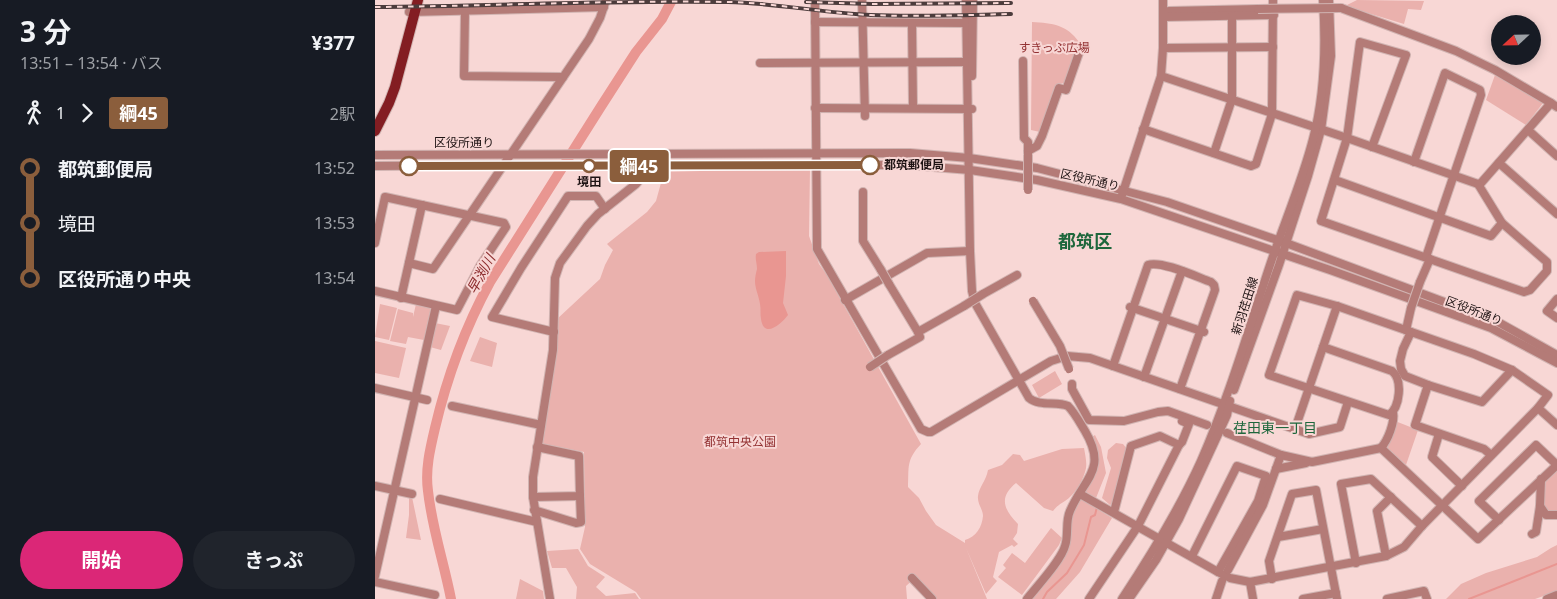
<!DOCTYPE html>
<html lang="ja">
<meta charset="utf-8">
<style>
:root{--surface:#171b24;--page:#20242c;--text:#f1f3f6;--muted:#9ea1a6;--accent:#db2777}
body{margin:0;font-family:"Noto Sans","Noto Sans JP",sans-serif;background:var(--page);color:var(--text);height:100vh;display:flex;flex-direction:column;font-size:19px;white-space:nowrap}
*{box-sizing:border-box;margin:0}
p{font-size:16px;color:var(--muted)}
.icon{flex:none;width:28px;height:28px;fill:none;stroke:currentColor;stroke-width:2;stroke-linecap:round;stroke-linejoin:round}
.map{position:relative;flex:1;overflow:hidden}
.side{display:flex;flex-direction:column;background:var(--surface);width:375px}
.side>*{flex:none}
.badge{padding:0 10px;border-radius:4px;font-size:18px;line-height:32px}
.needle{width:32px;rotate:248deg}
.fabs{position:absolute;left:1116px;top:15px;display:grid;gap:10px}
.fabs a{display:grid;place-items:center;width:50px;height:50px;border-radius:50%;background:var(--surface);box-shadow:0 2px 12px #0003;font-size:25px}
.map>.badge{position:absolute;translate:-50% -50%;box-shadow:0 0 0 2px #fff}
.legs{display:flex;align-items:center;gap:8px;height:55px;padding:0 20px;font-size:16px}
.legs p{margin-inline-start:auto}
.head{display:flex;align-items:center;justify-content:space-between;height:85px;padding:0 20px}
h1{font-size:28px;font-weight:700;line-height:38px}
.primary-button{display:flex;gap:10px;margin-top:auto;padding:10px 20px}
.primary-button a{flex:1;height:58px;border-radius:30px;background:var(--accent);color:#fff;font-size:20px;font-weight:700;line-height:58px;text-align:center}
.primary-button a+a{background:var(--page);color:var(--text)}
ul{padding:0 20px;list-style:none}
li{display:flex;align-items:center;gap:18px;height:55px;font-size:19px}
li i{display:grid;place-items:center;width:8px;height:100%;margin:0 6px;background:currentColor}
li i::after{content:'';width:12px;height:12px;margin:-6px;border:4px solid;border-radius:50%;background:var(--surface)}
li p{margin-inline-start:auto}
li:first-child i{background:linear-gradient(#0000 50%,currentColor 0)}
li:last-child i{background:linear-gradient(currentColor 50%,#0000 0)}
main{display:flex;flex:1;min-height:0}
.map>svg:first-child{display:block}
.green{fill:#eab1ad}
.water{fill:#e99691}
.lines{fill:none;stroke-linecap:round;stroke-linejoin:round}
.stream{stroke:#e99691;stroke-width:2}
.river{stroke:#e99691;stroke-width:10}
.minor-casing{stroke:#d1b4b2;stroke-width:10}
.major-casing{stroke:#d1b4b2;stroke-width:12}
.minor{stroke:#b47b77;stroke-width:8}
.major{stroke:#831d22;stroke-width:10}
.rail-casing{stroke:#4c3c3c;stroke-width:4}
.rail{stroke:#f8d7d5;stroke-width:2;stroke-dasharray:5.5;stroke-linecap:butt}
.minor-bridge-casing{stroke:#d1b4b2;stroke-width:10;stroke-linecap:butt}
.minor-bridge{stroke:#b47b77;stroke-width:8}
.line-1-casing{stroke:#fff;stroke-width:11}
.line-1{stroke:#8b5e3c;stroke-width:8}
.stop-1-dot{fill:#fff;stroke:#8b5e3c;stroke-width:2.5}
.labels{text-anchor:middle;stroke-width:4;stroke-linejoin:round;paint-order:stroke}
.park-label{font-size:12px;fill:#933233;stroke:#f8d7d5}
.street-label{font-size:12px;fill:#1f1414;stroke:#f8d7d5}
.stop-label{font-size:12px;font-weight:bold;fill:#1f1414;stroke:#f8d7d5;text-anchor:start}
.water-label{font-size:14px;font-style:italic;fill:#8c2c2d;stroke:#f8d7d5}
.neighbourhood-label{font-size:14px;fill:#1e673c;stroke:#f8d7d5}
.district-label{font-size:18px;font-weight:bold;fill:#1e673c;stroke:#f8d7d5}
</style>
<main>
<section class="side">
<div class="head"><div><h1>3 分</h1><p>13:51 – 13:54 · バス</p></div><b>¥377</b></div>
<div class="legs"><svg class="icon" aria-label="walk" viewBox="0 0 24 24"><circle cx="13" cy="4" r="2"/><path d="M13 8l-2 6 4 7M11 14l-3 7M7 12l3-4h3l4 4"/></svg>1<svg class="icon" aria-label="forward" viewBox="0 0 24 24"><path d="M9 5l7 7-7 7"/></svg><b class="badge" style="background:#8b5e3c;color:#fff">綱45</b><p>2駅</p></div>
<ul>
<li><i style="color:#8b5e3c"></i><b>都筑郵便局</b><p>13:52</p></li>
<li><i style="color:#8b5e3c"></i><span>境田</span><p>13:53</p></li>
<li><i style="color:#8b5e3c"></i><b>区役所通り中央</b><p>13:54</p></li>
</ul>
<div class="primary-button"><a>開始</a><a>きっぷ</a></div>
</section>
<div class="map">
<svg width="1182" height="599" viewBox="0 0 1182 599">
<rect width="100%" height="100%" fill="#f8d7d5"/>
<g class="green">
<polygon points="982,0 1049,1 1046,10 1033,9 1029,24 970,6"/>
<path d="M657,22C678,23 692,25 704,42L689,83L683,84L679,88L665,132L656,130Z"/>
<polygon points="1120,75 1168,103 1151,125 1111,100"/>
<path d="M435,168L434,236L444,264L452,275L546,444C531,460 534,467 533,487L544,498L551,511L561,525L590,543V540C601,537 607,527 608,516C608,509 602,504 603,496C604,487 611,481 613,470L627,465L638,454L645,455L649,461L687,449L709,448C710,454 712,462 711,468C709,479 700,495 690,501C685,504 683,505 678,511L669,508L641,483C624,497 628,509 643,524L642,533L638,539L643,544L639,547L637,545L624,552L618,577L622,581L611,594L591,548L612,599H561L541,577L531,586L532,599H266L261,592L215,564L205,549L210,527L209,452L165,443L181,320L225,279L230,265L238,250L232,244L272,212L281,201L289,172Z"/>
<polygon points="5,304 22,308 14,340 0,337"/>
<polygon points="41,304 56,308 49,340 33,337 31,344 15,341 23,309 38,313 38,317"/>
<polygon points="60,323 75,326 66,350 55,347"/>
<polygon points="105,337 122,343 117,367 95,361"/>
<polygon points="0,341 31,348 24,378 0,373"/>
<polygon points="680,371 687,384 664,398 657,385"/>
<polygon points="1020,421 1043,430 1031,465 1011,447"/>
<path d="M720,435L726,447L731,473L721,498L709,492C722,471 728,460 717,437Z"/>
<polygon points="741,443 748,444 752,449 738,503 735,505 727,498 736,468 732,458 733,450"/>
<polygon points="1182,466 1182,519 1170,518 1161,513 1163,485"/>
<polygon points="34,496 37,497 46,540 31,538 34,515"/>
<polygon points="706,499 737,518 705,572 681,599 654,599 692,551 696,538 697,513"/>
<polygon points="676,528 687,538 684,545 647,595 623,577 631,568 628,565 637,553 650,563"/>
<polygon points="1182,545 1182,591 1160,599 1071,599 1086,584 1111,573 1162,557 1176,548"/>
<polygon points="203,549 213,566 230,577 221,587 231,596 260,593 264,599 201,599 202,587 191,568 177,568 172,551"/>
<polygon points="145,579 168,591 169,599 141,599"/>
</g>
<path class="water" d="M411,251V276L408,303L413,315C407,323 389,340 386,319C385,314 386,309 385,304C384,296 380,289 380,281C380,277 381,273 382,269C382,263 380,260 381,254L384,252Z"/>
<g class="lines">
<g class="stream">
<polyline points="668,599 672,592 692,573 703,555 709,545 716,517 720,515 722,507"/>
<polyline points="1094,599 1182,564"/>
</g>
<path class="river" d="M76,599C69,563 57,528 53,491C50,470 55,449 60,428C72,377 90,328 115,282L225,108L261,52L287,19L297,0"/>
<g class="minor-casing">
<g id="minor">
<polyline points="440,0 442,249 546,429 553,432 556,432 676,361 692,356 715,358 934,434 965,427 973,402"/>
<polyline points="487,0 490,116"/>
<path d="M591,0L595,251L597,291L600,303L654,398C665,407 681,401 693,406C700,413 705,423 710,431C733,470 709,478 695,511C690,522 694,535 690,546C686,561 662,586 652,599"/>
<polyline points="966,8 1081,51 1120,70 1176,103"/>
<polyline points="90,11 89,76 188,77"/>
<polyline points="794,11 883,9"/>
<polyline points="34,12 229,7"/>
<polyline points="788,17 899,15"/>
<polyline points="440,22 595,23"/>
<polyline points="537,23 538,108"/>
<polyline points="788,48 898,47"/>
<polyline points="648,61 649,138 653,142 653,153"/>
<polyline points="385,63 592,62"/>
<polyline points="597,76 598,0"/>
<polyline points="786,76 972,138 1103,184 1106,183 1176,103 1182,107"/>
<polyline points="440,108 597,109"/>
<polyline points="768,129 876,166 881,164 897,114 898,0"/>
<polyline points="1153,130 1182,156"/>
<polyline points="997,147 1031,55 985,42 972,138 946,221 1149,292 1155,290 1172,271 1172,262 1127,223 1103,184"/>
<polyline points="653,151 662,146 667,136 684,88 691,90 705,50"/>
<polyline points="839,153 857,99 857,16"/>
<polyline points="0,155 535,153 594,158 662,168 792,202 911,243 1123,322 1182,355"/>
<polyline points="1039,162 1070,73 1105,90 1106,95 1051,257"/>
<polyline points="1124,163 1182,214"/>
<polyline points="0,166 129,165 533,165 595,170 662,180 746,199 955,270 1116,328 1182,363"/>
<polyline points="960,180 1116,236 1127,223"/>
<polyline points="488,192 488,241 506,270"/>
<polyline points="747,195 786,76 788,48 788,0"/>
<polyline points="0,243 10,197 129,223 131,227 105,266 82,310 0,291"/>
<polyline points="34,263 58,269 214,39 225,18 231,0"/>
<polyline points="1045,282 1055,259"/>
<polyline points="514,284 543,332"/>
<polyline points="608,294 642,275"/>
<polyline points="26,298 47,205"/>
<polyline points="1182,299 1172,311 1182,318"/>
<polyline points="470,300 552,253 595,251"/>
<polyline points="755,307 829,332"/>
<polyline points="1031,330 1036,308"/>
<polyline points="179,332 117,317 146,268 193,196 221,196 230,209"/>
<polyline points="1036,332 1028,349 1025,361 1026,369 1030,376 1053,385 1107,402 1137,370"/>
<polyline points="513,355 545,337 543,332 589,306"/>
<path d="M738,366L773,265C786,260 822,277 836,282L839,285L840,290L805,389"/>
<polyline points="769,377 807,271"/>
<polyline points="697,384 697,389 714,420 749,421 783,412 793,411 832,425"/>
<polyline points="1053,385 1040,425 1109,449 1116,455"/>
<polyline points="0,388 52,400"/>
<polyline points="859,390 904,265 933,176 946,130 956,56 954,0"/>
<polyline points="77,406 166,425"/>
<polyline points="1163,408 1182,425"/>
<polyline points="920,429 962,306"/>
<polyline points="852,433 906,455 937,462 1006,448 1103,539 1182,465"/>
<polyline points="1064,434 1057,457 1087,486"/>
<polyline points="804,445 807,442 814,424 807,421"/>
<path d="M1006,448C1013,440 1020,422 1018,412"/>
<polyline points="901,469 931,463"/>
<polyline points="0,486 37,494"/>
<path d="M705,494L843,572L855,578L875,582L1011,556L1029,547L1047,526L1163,408L1173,395L1137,370L1099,354L962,306L922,295L894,375L1014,415C1025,407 1028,380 1017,371L948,347"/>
<polyline points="158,497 205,496 204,456 162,447"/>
<polyline points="65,499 162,522"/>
<polyline points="1165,506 1171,515 1182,515"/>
<polyline points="159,510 201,523 206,522 205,496"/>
<polyline points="1124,520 1104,501 1161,445 1182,465"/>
<polyline points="1157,534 1161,532 1165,506 1166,479"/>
<polyline points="903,537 948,529"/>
<polyline points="817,556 862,466 891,476 883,501 843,572"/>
<polyline points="1011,556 1002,511 1016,497"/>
<polyline points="981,563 966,484 996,479 1047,526"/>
<polyline points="853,570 888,505 906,455"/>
<polyline points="0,576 61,306"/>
<polyline points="537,578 557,599"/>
<polyline points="897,579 894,561 917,494 941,490 962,599"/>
<polyline points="0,582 60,595"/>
<polyline points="875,582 878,599"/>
<polyline points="175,599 158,497 158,477 178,350 180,278 185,263 212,226 223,214 261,184 268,176 270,173 270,162"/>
<polyline points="714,599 763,526 804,445 785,436 756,446 739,512"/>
<path d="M747,599C776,555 804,510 826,461C854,397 873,331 895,265C909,223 927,182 938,139C950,94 951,46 948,0"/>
<polyline points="754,599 781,560 804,519 852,415 855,401"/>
<polyline points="841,599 847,581"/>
<polyline points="928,599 961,593"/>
<polyline points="1012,599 1049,591 1052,599"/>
<polyline points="1172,599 1182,595"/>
</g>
</g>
<g class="major-casing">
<polyline id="major" points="0,131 14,103 20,87 43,0"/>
</g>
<use href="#minor" class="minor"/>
<use href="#major" class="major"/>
<g class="rail-casing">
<g id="rail">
<polyline points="431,2 497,4 636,3"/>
<path d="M0,7C118,6 235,0 353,2C401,3 448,13 496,15C543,17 590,15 636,14"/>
</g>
</g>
<use href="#rail" class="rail"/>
<g class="minor-bridge-casing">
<g id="minor-bridge">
<polyline points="883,9 966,8"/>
<polyline points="653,190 653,155"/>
<polyline points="506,270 514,284"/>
<polyline points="658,301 685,346 694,369"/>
<polyline points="589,306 608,294"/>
<polyline points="1036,308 1045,282"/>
<polyline points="495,367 513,355"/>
</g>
</g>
<use href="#minor-bridge" class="minor-bridge"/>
</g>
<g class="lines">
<g class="line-1-casing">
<polyline id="line-1" points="34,166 495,165"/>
</g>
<use href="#line-1" class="line-1"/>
</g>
<g class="stop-1-dot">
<circle cx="495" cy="165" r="9"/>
<circle cx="34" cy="166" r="9"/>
<circle cx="214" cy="166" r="6"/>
</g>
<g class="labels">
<g class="park-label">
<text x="679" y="52">すきっぷ広場</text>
<text x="365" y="446">都筑中央公園</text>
</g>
<g class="street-label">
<text x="89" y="147">区役所通り</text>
<text transform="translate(715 180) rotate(13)" y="4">区役所通り</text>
<text transform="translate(870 306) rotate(-72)" y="4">新羽荏田線</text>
<text transform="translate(1099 311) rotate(21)" y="4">区役所通り</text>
</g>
<g class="stop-label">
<text x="509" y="169">都筑郵便局</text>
<text x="214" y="186" text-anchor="middle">境田</text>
</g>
<g class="water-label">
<text transform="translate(106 274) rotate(-61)" y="5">早渕川</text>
</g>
<g class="neighbourhood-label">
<text x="900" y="433">荏田東一丁目</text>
</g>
<g class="district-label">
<text x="710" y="248">都筑区</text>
</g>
</g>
</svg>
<div class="fabs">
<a><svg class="needle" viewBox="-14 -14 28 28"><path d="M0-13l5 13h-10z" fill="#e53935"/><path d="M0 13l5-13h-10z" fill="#9ea1a6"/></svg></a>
</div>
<b class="badge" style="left:264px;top:166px;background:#8b5e3c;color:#fff">綱45</b>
</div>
</main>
